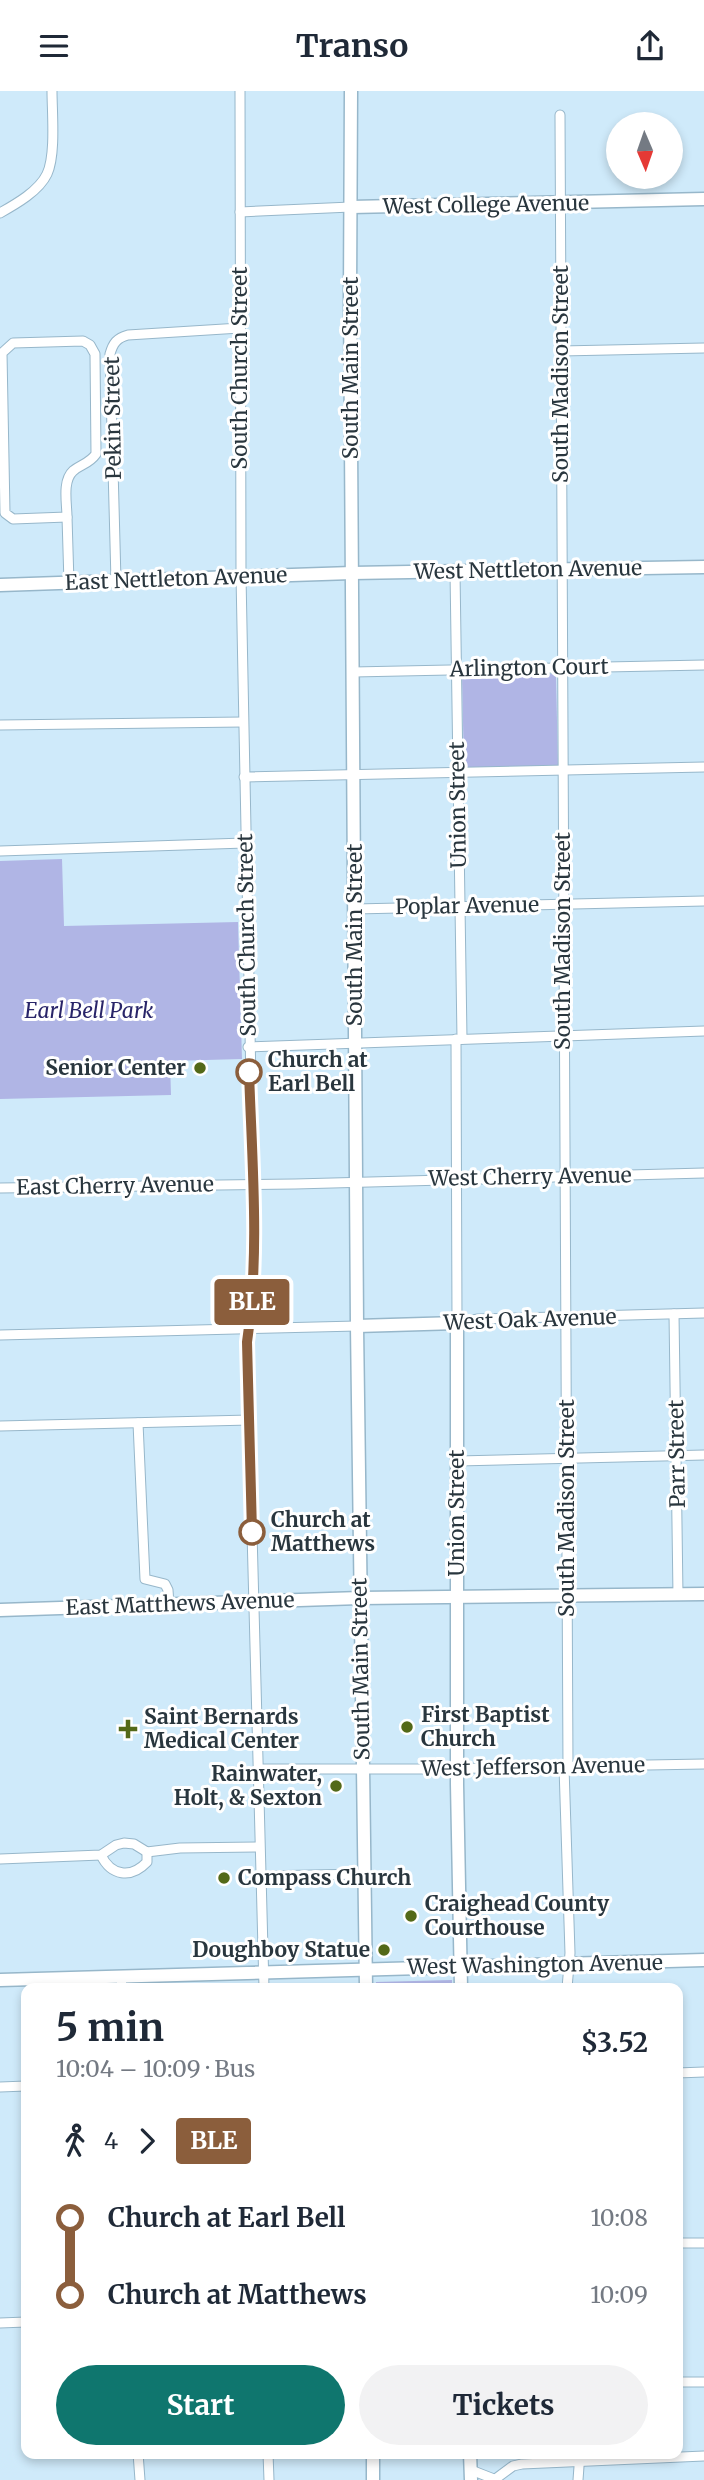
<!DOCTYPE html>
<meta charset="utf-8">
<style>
:root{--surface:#fff;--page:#f2f2f3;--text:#1f2937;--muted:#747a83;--accent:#0f766e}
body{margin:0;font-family:Merriweather,serif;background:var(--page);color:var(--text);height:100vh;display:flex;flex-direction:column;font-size:26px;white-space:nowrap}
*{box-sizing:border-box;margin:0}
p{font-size:23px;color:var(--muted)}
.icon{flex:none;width:38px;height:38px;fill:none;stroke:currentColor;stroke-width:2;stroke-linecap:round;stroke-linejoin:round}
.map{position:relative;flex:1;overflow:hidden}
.details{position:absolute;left:21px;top:1892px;width:662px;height:476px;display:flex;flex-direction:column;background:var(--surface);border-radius:14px;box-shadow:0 4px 10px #0003}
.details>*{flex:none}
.badge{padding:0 14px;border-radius:5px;font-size:24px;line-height:46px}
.needle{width:46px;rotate:178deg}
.controls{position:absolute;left:606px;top:21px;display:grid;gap:14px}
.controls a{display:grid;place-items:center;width:77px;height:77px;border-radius:50%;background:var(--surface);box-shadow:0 4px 10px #0003;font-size:35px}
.map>.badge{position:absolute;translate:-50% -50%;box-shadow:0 0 0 4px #fff}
.legs{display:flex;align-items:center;gap:10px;height:77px;padding:0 35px;font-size:23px}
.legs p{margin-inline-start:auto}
.head{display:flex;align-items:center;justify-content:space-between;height:119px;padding:0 35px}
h1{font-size:38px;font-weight:700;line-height:52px}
.cta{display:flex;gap:14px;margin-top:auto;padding:14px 35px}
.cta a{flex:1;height:80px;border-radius:42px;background:var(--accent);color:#fff;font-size:28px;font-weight:700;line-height:80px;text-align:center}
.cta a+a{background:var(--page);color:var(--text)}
ul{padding:0 35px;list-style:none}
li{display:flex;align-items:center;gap:24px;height:77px;font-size:26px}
li i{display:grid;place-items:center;width:10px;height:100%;margin:0 9px;background:currentColor}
li i::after{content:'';width:18px;height:18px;margin:-9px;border:5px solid;border-radius:50%;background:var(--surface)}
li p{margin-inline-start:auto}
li:first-child i{background:linear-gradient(#0000 50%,currentColor 0)}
li:last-child i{background:linear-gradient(currentColor 50%,#0000 0)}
header{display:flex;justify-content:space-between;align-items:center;height:91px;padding:0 35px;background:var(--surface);font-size:32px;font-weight:700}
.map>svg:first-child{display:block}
.green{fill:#b0b5e5}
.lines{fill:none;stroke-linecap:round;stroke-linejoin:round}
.street-casing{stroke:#97b7ca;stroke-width:11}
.secondary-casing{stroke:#97b7ca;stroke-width:15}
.street{stroke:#fff;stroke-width:9}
.secondary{stroke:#fff;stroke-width:12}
.line-1-casing{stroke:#fff;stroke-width:16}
.line-1{stroke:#8b5e3c;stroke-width:10}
.poi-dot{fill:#536918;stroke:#fff;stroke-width:2.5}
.stop-1-dot{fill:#fff;stroke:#8b5e3c;stroke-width:3.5}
.labels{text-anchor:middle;stroke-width:6;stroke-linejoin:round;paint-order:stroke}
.street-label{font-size:21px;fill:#29363e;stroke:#fff}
.park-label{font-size:21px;font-style:italic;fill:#292569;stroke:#fff}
.stop-label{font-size:21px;font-weight:bold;fill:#29363e;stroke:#fff;text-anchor:start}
.poi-label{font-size:21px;font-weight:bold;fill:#29363e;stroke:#fff;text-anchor:start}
</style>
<header><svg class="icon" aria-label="menu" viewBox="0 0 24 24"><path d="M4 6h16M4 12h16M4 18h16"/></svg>Transo<svg class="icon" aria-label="share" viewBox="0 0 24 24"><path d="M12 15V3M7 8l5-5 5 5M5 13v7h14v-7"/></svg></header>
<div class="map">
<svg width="704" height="2389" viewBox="0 0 704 2389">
<rect width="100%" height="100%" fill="#cfeafa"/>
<g class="green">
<polygon points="556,583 558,676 464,677 462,584"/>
<polygon points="62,768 64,835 238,831 242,968 170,970 171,1004 0,1008 0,770"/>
<polygon points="452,1889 452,1897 376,1897 376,1891"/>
</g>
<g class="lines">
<g class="street-casing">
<g id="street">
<polyline points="240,0 241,485 253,1093 251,1226 247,1251 264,1897"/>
<polyline points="560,24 568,1676"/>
<polyline points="240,121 351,116"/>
<path d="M0,122C16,113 39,100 47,83C56,64 52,21 52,0"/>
<path d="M83,250L90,254L95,263L96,363C89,373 81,373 73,380C62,390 67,413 67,426L13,428L5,422L2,262L13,252Z"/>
<polyline points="561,260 704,257"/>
<polyline points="67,426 69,492"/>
<polyline points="455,481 462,948"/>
<path d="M116,490L110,263C113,252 117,247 128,244L240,237"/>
<polyline points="353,581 704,574"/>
<polyline points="0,634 243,631"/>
<polyline points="244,686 704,676"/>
<polyline points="0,760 245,752"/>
<polyline points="355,818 704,810"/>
<polyline points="456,948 457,1232 478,1228 704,1222"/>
<polyline points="248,956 704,940"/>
<polyline points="0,1097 295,1093 704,1082"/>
<polyline points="674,1223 678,1504"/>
<polyline points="0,1244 357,1235"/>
<polyline points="138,1332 145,1488 165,1493 168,1499 169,1513"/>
<polyline points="0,1335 250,1329"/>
<polyline points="458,1370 704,1364"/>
<polyline points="564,1676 570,1862 567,1897"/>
<polyline points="258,1678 431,1678 704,1673"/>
<path d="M101,1764C111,1785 131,1788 147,1771V1761"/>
<polyline points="0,1768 101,1764 116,1754 124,1752 134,1753 147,1761 180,1757 259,1756"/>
<polyline points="260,1785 364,1783"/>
<polyline points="121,1886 122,1897"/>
<polyline points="677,1982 704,1981"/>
<polyline points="0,1996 26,1995"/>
<polyline points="677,2152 704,2152"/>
<polyline points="0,2232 26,2231"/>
<polyline points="677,2291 704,2291"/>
<polyline points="138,2362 140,2389"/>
<polyline points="268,2362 269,2389"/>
<polyline points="471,2379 494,2388"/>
<polyline points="494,2389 513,2375 522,2373 704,2365"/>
<polyline points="578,2389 580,2362"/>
</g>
</g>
<g class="secondary-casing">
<g id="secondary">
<polyline points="351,0 350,205 357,1235 366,1897"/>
<polyline points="351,116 704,108"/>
<polyline points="0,494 352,482 704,476"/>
<polyline points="357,1235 457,1232 457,1693 461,1897"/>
<polyline points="0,1519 360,1507 704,1503"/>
<polyline points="0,1889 704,1869"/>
<polyline points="373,2362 373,2389"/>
<polyline points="470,2362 471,2389"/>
</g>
</g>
<use href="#street" class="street"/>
<use href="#secondary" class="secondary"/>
</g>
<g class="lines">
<g class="line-1-casing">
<path id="line-1" d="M249,981C252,1070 260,1163 247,1251L252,1441"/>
</g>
<use href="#line-1" class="line-1"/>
</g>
<g class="poi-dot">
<circle cx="200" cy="977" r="7"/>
<circle cx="407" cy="1636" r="7"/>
<path d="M124.5 1627.5h7v7h7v7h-7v7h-7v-7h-7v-7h7z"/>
<circle cx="336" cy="1695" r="7"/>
<circle cx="224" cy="1787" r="7"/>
<circle cx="411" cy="1825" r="7"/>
<circle cx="384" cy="1859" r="7"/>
</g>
<g class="stop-1-dot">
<circle cx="249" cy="981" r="12"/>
<circle cx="252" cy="1441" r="12"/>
</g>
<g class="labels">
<g class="street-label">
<text transform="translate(486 114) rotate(-1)" y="7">West College Avenue</text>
<text transform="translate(240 277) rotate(-90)" y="7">South Church Street</text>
<text transform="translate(351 277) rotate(-90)" y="7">South Main Street</text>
<text transform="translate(561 283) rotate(-90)" y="7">South Madison Street</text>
<text transform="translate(113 327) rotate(-91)" y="7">Pekin Street</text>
<text transform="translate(528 479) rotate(-1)" y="7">West Nettleton Avenue</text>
<text transform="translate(176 488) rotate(-2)" y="7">East Nettleton Avenue</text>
<text transform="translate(529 577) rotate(-1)" y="7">Arlington Court</text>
<text transform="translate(458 714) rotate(-91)" y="7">Union Street</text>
<text transform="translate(467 815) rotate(-1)" y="7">Poplar Avenue</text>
<text transform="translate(247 844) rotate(-91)" y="7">South Church Street</text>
<text transform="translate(355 844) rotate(-90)" y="7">South Main Street</text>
<text transform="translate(563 850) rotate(-90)" y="7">South Madison Street</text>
<text transform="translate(530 1086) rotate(-1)" y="7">West Cherry Avenue</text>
<text transform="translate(115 1095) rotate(-1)" y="7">East Cherry Avenue</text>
<text transform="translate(530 1229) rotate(-2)" y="7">West Oak Avenue</text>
<text transform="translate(677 1363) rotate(-91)" y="7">Parr Street</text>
<text transform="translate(567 1417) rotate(-90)" y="7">South Madison Street</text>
<text transform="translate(457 1422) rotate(-90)" y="7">Union Street</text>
<text transform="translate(180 1513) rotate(-2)" y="7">East Matthews Avenue</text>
<text transform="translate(361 1578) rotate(-91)" y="7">South Main Street</text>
<text transform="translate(533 1676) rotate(-1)" y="7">West Jefferson Avenue</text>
<text transform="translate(535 1874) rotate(-1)" y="7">West Washington Avenue</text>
</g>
<g class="park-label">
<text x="89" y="927">Earl Bell Park</text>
</g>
<g class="stop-label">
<text x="268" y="976">Church at<tspan x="268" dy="24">Earl Bell</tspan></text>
<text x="271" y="1436">Church at<tspan x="271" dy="24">Matthews</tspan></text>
</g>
<g class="poi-label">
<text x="186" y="984" text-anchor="end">Senior Center</text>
<text x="421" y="1631">First Baptist<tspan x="421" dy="24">Church</tspan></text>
<text x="144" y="1633">Saint Bernards<tspan x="144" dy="24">Medical Center</tspan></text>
<text x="322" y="1690" text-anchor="end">Rainwater,<tspan x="322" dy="24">Holt, &amp; Sexton</tspan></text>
<text x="238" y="1794">Compass Church</text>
<text x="425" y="1820">Craighead County<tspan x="425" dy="24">Courthouse</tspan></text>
<text x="370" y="1866" text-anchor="end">Doughboy Statue</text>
</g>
</g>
</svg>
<div class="controls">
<a><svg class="needle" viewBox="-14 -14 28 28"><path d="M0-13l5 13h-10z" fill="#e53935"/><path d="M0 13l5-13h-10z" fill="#747a83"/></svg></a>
</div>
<b class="badge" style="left:252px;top:1211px;background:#8b5e3c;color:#fff">BLE</b>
<section class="details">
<div class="head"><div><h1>5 min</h1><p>10:04 – 10:09 · Bus</p></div><b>$3.52</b></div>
<div class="legs"><svg class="icon" aria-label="walk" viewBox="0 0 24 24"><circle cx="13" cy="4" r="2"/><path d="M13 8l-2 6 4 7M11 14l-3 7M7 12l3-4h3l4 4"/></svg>4<svg class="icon" aria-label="forward" viewBox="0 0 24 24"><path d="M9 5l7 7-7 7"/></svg><b class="badge" style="background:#8b5e3c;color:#fff">BLE</b></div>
<ul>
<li><i style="color:#8b5e3c"></i><b>Church at Earl Bell</b><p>10:08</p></li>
<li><i style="color:#8b5e3c"></i><b>Church at Matthews</b><p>10:09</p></li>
</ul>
<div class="cta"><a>Start</a><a>Tickets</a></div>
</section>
</div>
